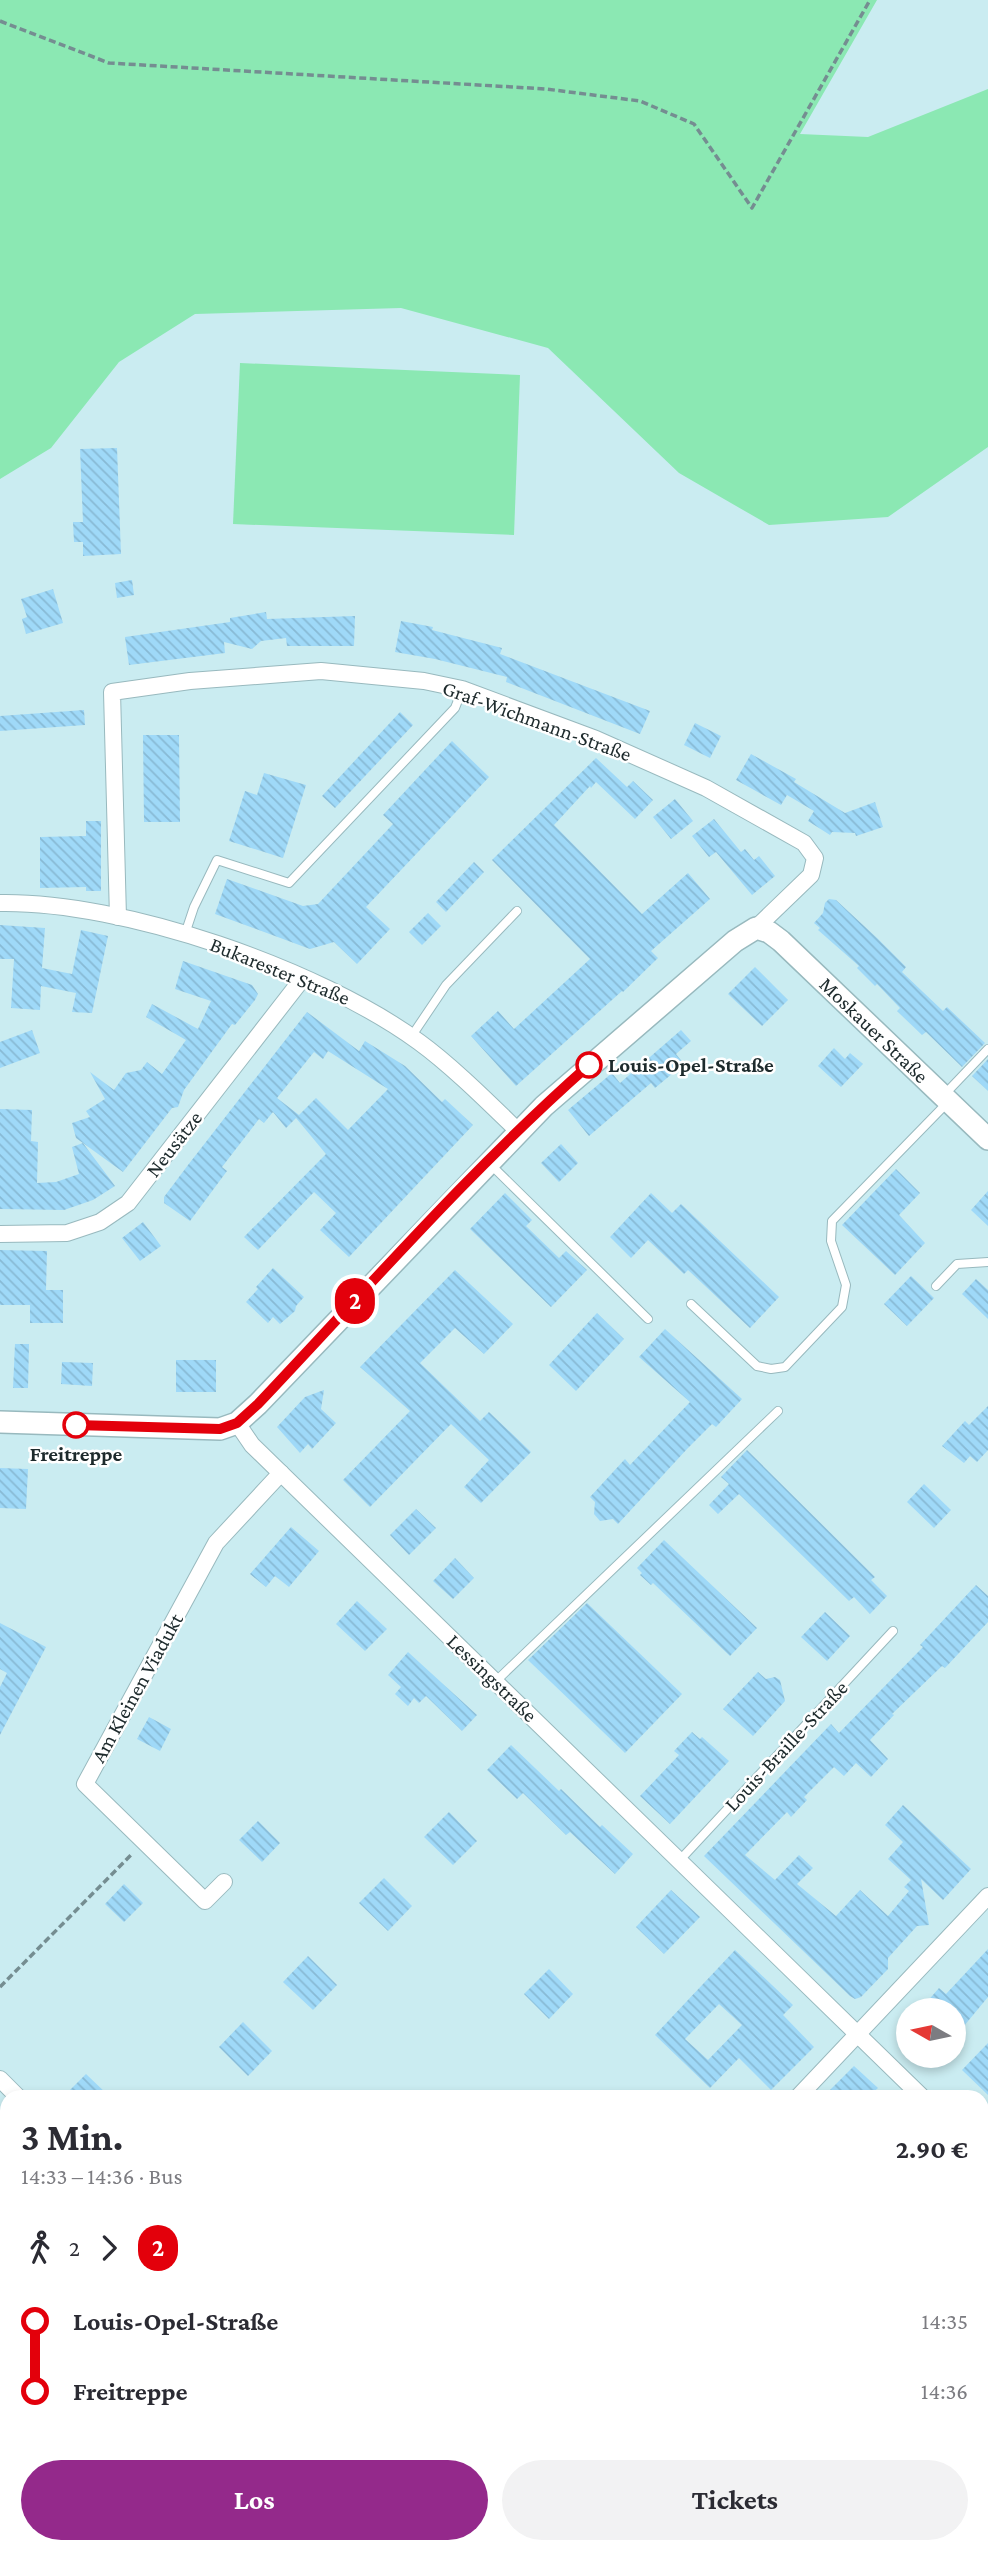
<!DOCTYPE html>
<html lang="de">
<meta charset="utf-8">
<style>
:root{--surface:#fff;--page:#f2f2f3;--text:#2b2b33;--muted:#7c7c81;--accent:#94298b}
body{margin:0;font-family:"Crimson Pro",serif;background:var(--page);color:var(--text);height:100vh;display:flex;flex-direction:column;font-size:26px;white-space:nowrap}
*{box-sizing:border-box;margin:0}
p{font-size:23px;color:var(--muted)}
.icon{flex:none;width:38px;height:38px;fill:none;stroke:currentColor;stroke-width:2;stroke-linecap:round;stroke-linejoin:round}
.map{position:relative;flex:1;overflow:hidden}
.drawer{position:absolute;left:0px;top:2090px;width:989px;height:464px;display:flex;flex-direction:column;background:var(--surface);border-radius:21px 21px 0 0;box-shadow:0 4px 10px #0003}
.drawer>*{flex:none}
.badge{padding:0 14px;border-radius:23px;font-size:24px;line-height:46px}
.needle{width:46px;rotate:279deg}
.buttons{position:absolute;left:896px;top:1998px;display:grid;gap:14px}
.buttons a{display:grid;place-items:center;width:70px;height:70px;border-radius:50%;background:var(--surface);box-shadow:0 4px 10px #0003;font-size:35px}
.map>.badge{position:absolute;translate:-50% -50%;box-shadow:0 0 0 4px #fff}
.legs{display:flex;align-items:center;gap:10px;height:77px;padding:0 21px;font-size:23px}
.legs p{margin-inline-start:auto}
.overview{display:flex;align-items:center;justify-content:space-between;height:119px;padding:0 21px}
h1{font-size:38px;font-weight:700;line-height:52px}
.primary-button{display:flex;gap:14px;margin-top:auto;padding:14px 21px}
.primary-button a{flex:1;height:80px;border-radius:42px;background:var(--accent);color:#fff;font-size:28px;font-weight:700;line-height:80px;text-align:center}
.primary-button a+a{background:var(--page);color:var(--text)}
ul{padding:0 21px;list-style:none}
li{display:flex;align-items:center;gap:24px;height:70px;font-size:26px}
li i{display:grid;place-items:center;width:10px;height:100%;margin:0 9px;background:currentColor}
li i::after{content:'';width:18px;height:18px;margin:-9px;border:5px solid;border-radius:50%;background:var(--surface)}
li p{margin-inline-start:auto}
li:first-child i{background:linear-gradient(#0000 50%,currentColor 0)}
li:last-child i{background:linear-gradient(currentColor 50%,#0000 0)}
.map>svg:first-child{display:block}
.park{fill:url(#park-tufts)}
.garden{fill:#8be8b3}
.building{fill:url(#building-back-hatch);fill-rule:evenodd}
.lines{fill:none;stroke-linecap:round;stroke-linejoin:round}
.lane-casing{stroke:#98b9be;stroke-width:10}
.street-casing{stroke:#98b9be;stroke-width:18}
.secondary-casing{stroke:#98b9be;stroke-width:24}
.path{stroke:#758d91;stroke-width:3.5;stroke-dasharray:7 3.5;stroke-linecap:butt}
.lane{stroke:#fff;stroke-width:8}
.street{stroke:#fff;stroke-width:16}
.secondary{stroke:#fff;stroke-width:21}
.line-1-casing{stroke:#fff;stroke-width:16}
.line-1{stroke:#e3000b;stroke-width:10}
.stop-1-dot{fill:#fff;stroke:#e3000b;stroke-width:3.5}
.labels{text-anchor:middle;stroke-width:5;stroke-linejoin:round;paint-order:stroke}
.street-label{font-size:21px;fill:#1d2a2c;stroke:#fff}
.stop-label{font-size:21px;font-weight:bold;fill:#1d2a2c;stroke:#fff;text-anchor:start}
</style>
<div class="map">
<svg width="988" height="2553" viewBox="0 0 988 2553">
<defs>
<pattern id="park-tufts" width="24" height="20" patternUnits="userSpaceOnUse" patternTransform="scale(1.75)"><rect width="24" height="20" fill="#8be8b3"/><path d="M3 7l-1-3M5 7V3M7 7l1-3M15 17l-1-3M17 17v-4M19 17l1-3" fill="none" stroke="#78c79a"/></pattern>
<pattern id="building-back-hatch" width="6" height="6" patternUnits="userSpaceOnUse" patternTransform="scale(1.75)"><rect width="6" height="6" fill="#9fd9f8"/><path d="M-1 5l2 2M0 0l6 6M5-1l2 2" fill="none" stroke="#88bad5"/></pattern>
</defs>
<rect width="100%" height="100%" fill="#caecf1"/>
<polygon class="park" points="213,2546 350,2546 344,2553 207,2553"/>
<g class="garden">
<polygon points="0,0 877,0 800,134 868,137 988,89 988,447 888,517 769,525 679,473 548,348 401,308 195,314 119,362 51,448 0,479"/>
<polygon points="240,363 520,375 514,535 233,524"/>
</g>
<g class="building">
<polygon points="117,448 121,554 83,556 83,542 74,542 73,522 83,522 80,449"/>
<polygon points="132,580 134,595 117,598 115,583"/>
<polygon points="53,589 63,623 26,634 22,619 27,617 21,599"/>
<polygon points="266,612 267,619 355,616 354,646 287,646 286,638 261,641 252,649 224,642 225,653 129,665 125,637 230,622 230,618"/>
<polygon points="401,621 433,627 432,630 502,648 500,654 650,711 640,734 506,682 507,677 435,659 395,652"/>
<polygon points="84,710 85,725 0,731 0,716"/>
<polygon points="400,712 413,725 335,808 322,796"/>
<polygon points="695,723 721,736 710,758 684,745"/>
<polygon points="143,735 179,735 180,822 144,822"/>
<polygon points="452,741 489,777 366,907 390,929 357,964 334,942 310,949 215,914 227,879 303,906 318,904 393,824 383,815"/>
<polygon points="751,754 796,779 794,782 845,813 875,802 883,827 856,836 855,833 832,832 830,835 808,821 814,811 787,795 781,805 736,780"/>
<polygon points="596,758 627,787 633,781 653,800 635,819 596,782 591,788 590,786 554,825 642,914 688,873 710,899 651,951 658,958 623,992 622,991 516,1086 471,1036 498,1011 514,1029 590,959 492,860"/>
<polygon points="264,773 306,785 283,858 229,841 245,791 257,795"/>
<polygon points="675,799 693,821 671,839 653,817"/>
<polygon points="714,819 741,852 745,849 754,860 759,856 775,876 752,895 716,852 709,857 692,836"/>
<polygon points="86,821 101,821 101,891 86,891 86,887 40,888 40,837 86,836"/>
<polygon points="474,862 484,872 446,912 436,902"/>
<polygon points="829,899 836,900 877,938 906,967 902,972 943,1011 947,1007 985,1043 962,1067 926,1032 922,1035 897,1011 900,1008 877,984 875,986 857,968 859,966 818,930 820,928 814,923 823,913 825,903"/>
<polygon points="428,913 441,926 422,945 409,932"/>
<polygon points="0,925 45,928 42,968 72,974 81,930 108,936 92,1013 72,1012 76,993 41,986 40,1010 11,1008 14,959 0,959"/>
<polygon points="183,961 252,985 258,994 255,1000 235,1025 232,1024 184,1090 178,1107 172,1108 123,1172 76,1138 72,1123 90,1117 86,1111 105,1099 90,1072 114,1090 126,1073 141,1070 147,1062 162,1074 186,1040 146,1017 152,1004 198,1029 211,1001 175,989"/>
<polygon points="755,967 788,1000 762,1026 728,994"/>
<path d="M307,1012L359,1051L365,1041L405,1066L442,1102L445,1099L473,1125L349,1257L320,1230L336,1213L314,1192L258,1250L244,1237L326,1154L296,1118L286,1128L273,1112L264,1123L259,1119L222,1167L227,1171L190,1221L164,1203V1197L188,1165ZM328,1051L388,1089L348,1130L316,1098L296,1118L299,1115L277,1098L314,1052L323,1059Z"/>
<polygon points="32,1030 40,1053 0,1068 0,1042"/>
<polygon points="681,1030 691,1041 676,1054 684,1064 655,1088 651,1083 589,1136 568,1110 612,1073 620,1083"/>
<polygon points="834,1048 845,1059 850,1053 863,1064 841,1087 818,1066"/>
<polygon points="988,1059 988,1091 972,1076"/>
<polygon points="0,1109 32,1110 31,1141 38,1142 37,1183 56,1182 79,1174 72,1147 83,1143 115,1186 93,1200 64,1210 0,1209"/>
<polygon points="561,1144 578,1163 559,1182 541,1163"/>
<polygon points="896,1169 920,1193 899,1215 925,1243 895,1275 842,1225"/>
<polygon points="988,1191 988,1226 971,1210"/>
<polygon points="505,1193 532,1220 526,1226 559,1258 566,1251 587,1270 551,1307 470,1229"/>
<polygon points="651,1193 672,1213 681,1204 779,1297 750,1328 688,1270 684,1274 648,1240 631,1258 610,1237"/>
<polygon points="143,1222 161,1246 140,1261 122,1238"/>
<polygon points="0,1250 47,1251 46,1290 63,1290 63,1323 30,1323 30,1305 0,1305"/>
<polygon points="273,1268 304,1297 296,1306 295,1311 280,1324 273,1317 268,1323 246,1302 258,1289 256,1287"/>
<polygon points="455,1270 513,1324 484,1354 455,1328 420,1363 480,1421 489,1412 531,1452 481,1503 464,1487 489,1460 451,1424 370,1507 343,1480 410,1411 360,1367"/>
<polygon points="911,1276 934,1298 907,1326 884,1304"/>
<polygon points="976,1279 988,1290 988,1319 962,1294"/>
<polygon points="597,1313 624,1339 576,1391 549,1365"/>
<polygon points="665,1329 742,1399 716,1427 712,1424 687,1449 618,1524 613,1519 600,1521 594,1514 595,1502 590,1497 625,1459 630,1465 690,1402 639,1357"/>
<polygon points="15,1344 29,1344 28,1388 13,1388"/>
<rect x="176" y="1360" width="40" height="32"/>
<polygon points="62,1362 93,1363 92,1386 61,1384"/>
<polygon points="324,1390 321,1409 336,1423 312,1449 308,1444 300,1453 277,1427 305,1397"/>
<polygon points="988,1406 988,1450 977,1462 970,1456 964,1463 942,1446 965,1421 969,1425"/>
<polygon points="747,1450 875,1577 871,1580 887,1596 870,1614 854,1597 849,1601 739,1494 718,1514 709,1505 729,1484 721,1477"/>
<polygon points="0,1468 28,1469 26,1509 0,1508"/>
<polygon points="924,1484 951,1510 934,1528 907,1502"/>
<polygon points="416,1509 436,1528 409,1555 390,1535"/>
<polygon points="291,1527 319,1551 289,1587 275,1576 266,1587 250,1574"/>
<polygon points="664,1540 757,1628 730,1656 653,1583 651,1585 640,1575 642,1573 637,1568"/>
<polygon points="455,1558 474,1578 453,1599 433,1581"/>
<polygon points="976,1585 988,1596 988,1622 945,1668 942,1666 892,1714 894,1715 870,1740 888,1759 871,1777 856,1763 844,1776 834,1767 804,1797 807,1800 791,1817 787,1812 745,1855 775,1880 799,1855 813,1868 797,1884 836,1916 860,1890 888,1916 909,1891 904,1887 911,1880 888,1859 903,1842 885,1825 903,1805 971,1869 943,1900 921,1879 929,1925 917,1926 888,1958 888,1969 861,1997 855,1999 850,1996 704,1856 831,1724 839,1733 923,1647 920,1645"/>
<polygon points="357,1601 387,1629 365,1651 336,1624"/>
<polygon points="587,1603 682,1694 625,1753 528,1660"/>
<polygon points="825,1612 850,1636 827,1661 801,1637"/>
<polygon points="0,1623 46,1647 0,1735 0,1687 7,1673 0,1669"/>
<polygon points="408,1652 477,1715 462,1731 426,1696 419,1703 414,1698 408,1706 395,1694 401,1687 388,1675"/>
<polygon points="758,1672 766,1679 775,1677 780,1680 785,1701 753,1736 723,1709"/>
<polygon points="149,1717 171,1729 160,1751 137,1739"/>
<polygon points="692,1732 700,1739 702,1737 729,1761 670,1824 640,1796 679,1755 674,1751"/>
<polygon points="511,1745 559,1791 561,1789 600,1827 602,1825 633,1854 615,1874 570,1832 566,1835 523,1793 517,1799 487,1770"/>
<polygon points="449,1812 477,1841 453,1865 424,1837"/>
<polygon points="258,1821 280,1843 262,1862 239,1840"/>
<polygon points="384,1878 412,1906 388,1931 359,1903"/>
<polygon points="124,1884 143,1903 124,1922 105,1904"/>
<polygon points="671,1890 700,1917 664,1954 636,1927"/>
<polygon points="988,1949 988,1997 954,2038 954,2011 919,2011 939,1988 946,1994"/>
<path d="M735,1950L793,2005L783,2015L814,2047L771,2090L739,2058L710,2088L655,2035ZM719,2004L742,2025L708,2060L685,2039Z"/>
<polygon points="308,1956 337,1985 313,2010 283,1982"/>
<polygon points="549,1969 573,1994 549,2019 524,1994"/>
<polygon points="243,2022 272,2051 248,2076 219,2047"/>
<polygon points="988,2043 988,2095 962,2070"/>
<polygon points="854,2066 878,2088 869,2096 824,2096"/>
<polygon points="86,2074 109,2096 64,2096"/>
</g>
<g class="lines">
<g class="lane-casing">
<g id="lane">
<polyline points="185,934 194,907 217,860 289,883 455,708 462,690"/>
<polyline points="411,1037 446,985 517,911"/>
<polyline points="945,1094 988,1049"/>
<polyline points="490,1164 648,1319"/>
<polyline points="936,1286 957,1264 988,1262"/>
<polyline points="691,1304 757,1366 771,1369 785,1367 842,1307 846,1285 831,1241 832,1221 948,1102"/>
<polyline points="495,1682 778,1411"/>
<polyline points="679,1861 893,1631"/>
<polyline points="0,2504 7,2503"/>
</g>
</g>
<g class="street-casing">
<g id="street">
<path d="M0,903C124,901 319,969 419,1042C452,1066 489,1103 518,1131"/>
<polyline points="118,917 112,692 190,681 321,671 424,681 462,689 596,739 706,788 804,843 815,858 811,875 756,928"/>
<polyline points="0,1234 67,1233 100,1222 128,1203 303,978"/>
<polyline points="237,1423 252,1445 921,2096"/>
<polyline points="224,1882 205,1901 85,1784 216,1543 281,1473"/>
<polyline points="0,2079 17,2096"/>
<polyline points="799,2096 988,1896"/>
<polyline points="982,2156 988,2162"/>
<polyline points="982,2499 988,2492"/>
<polyline points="982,2531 988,2537"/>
<polyline points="29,2546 31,2553"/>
<polyline points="80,2546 82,2553"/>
<polyline points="475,2546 482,2553"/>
<polyline points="316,2553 323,2546"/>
</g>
</g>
<g class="secondary-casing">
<polyline id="secondary" points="0,1422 220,1429 237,1423 258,1404 544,1106 735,941 756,928 769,932 781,941 988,1139"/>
</g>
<g class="path">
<polyline points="0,21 109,63 546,89 640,101 694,124 752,208 870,0"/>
<polyline points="0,1987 133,1853"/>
<polyline points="760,2553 767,2546"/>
</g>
<use href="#lane" class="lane"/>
<use href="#street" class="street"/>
<use href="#secondary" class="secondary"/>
</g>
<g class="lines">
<g class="line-1-casing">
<path id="line-1" d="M76,1425L220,1429L237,1423L258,1404C366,1290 471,1169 589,1065"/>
</g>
<use href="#line-1" class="line-1"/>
</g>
<g class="stop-1-dot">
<circle cx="589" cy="1065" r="12"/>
<circle cx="76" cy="1425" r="12"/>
</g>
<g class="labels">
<g class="street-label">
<text transform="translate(537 721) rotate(20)" y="7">Graf-Wichmann-Straße</text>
<text transform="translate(280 971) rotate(22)" y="7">Bukarester Straße</text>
<text transform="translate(874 1030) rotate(44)" y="7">Moskauer Straße</text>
<text transform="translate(174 1144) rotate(-52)" y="7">Neusätze</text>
<text transform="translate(492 1678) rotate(44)" y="7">Lessingstraße</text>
<text transform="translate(137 1688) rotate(-61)" y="7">Am Kleinen Viadukt</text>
<text transform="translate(786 1746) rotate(-47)" y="7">Louis-Braille-Straße</text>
</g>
<g class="stop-label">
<text x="608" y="1072">Louis-Opel-Straße</text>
<text x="76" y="1461" text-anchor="middle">Freitreppe</text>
</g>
</g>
</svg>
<div class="buttons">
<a><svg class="needle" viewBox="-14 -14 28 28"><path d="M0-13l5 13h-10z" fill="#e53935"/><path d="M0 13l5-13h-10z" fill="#7c7c81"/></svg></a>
</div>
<b class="badge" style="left:355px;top:1301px;background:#e3000b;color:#fff">2</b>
<section class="drawer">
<div class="overview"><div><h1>3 Min.</h1><p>14:33 – 14:36 · Bus</p></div><b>2.90 €</b></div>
<div class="legs"><svg class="icon" aria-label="walk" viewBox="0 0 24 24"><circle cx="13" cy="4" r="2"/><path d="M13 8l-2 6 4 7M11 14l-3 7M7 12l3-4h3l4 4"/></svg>2<svg class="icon" aria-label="forward" viewBox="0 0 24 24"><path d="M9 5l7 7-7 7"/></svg><b class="badge" style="background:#e3000b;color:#fff">2</b></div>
<ul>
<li><i style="color:#e3000b"></i><b>Louis-Opel-Straße</b><p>14:35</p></li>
<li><i style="color:#e3000b"></i><b>Freitreppe</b><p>14:36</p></li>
</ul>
<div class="primary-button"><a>Los</a><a>Tickets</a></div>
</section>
</div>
